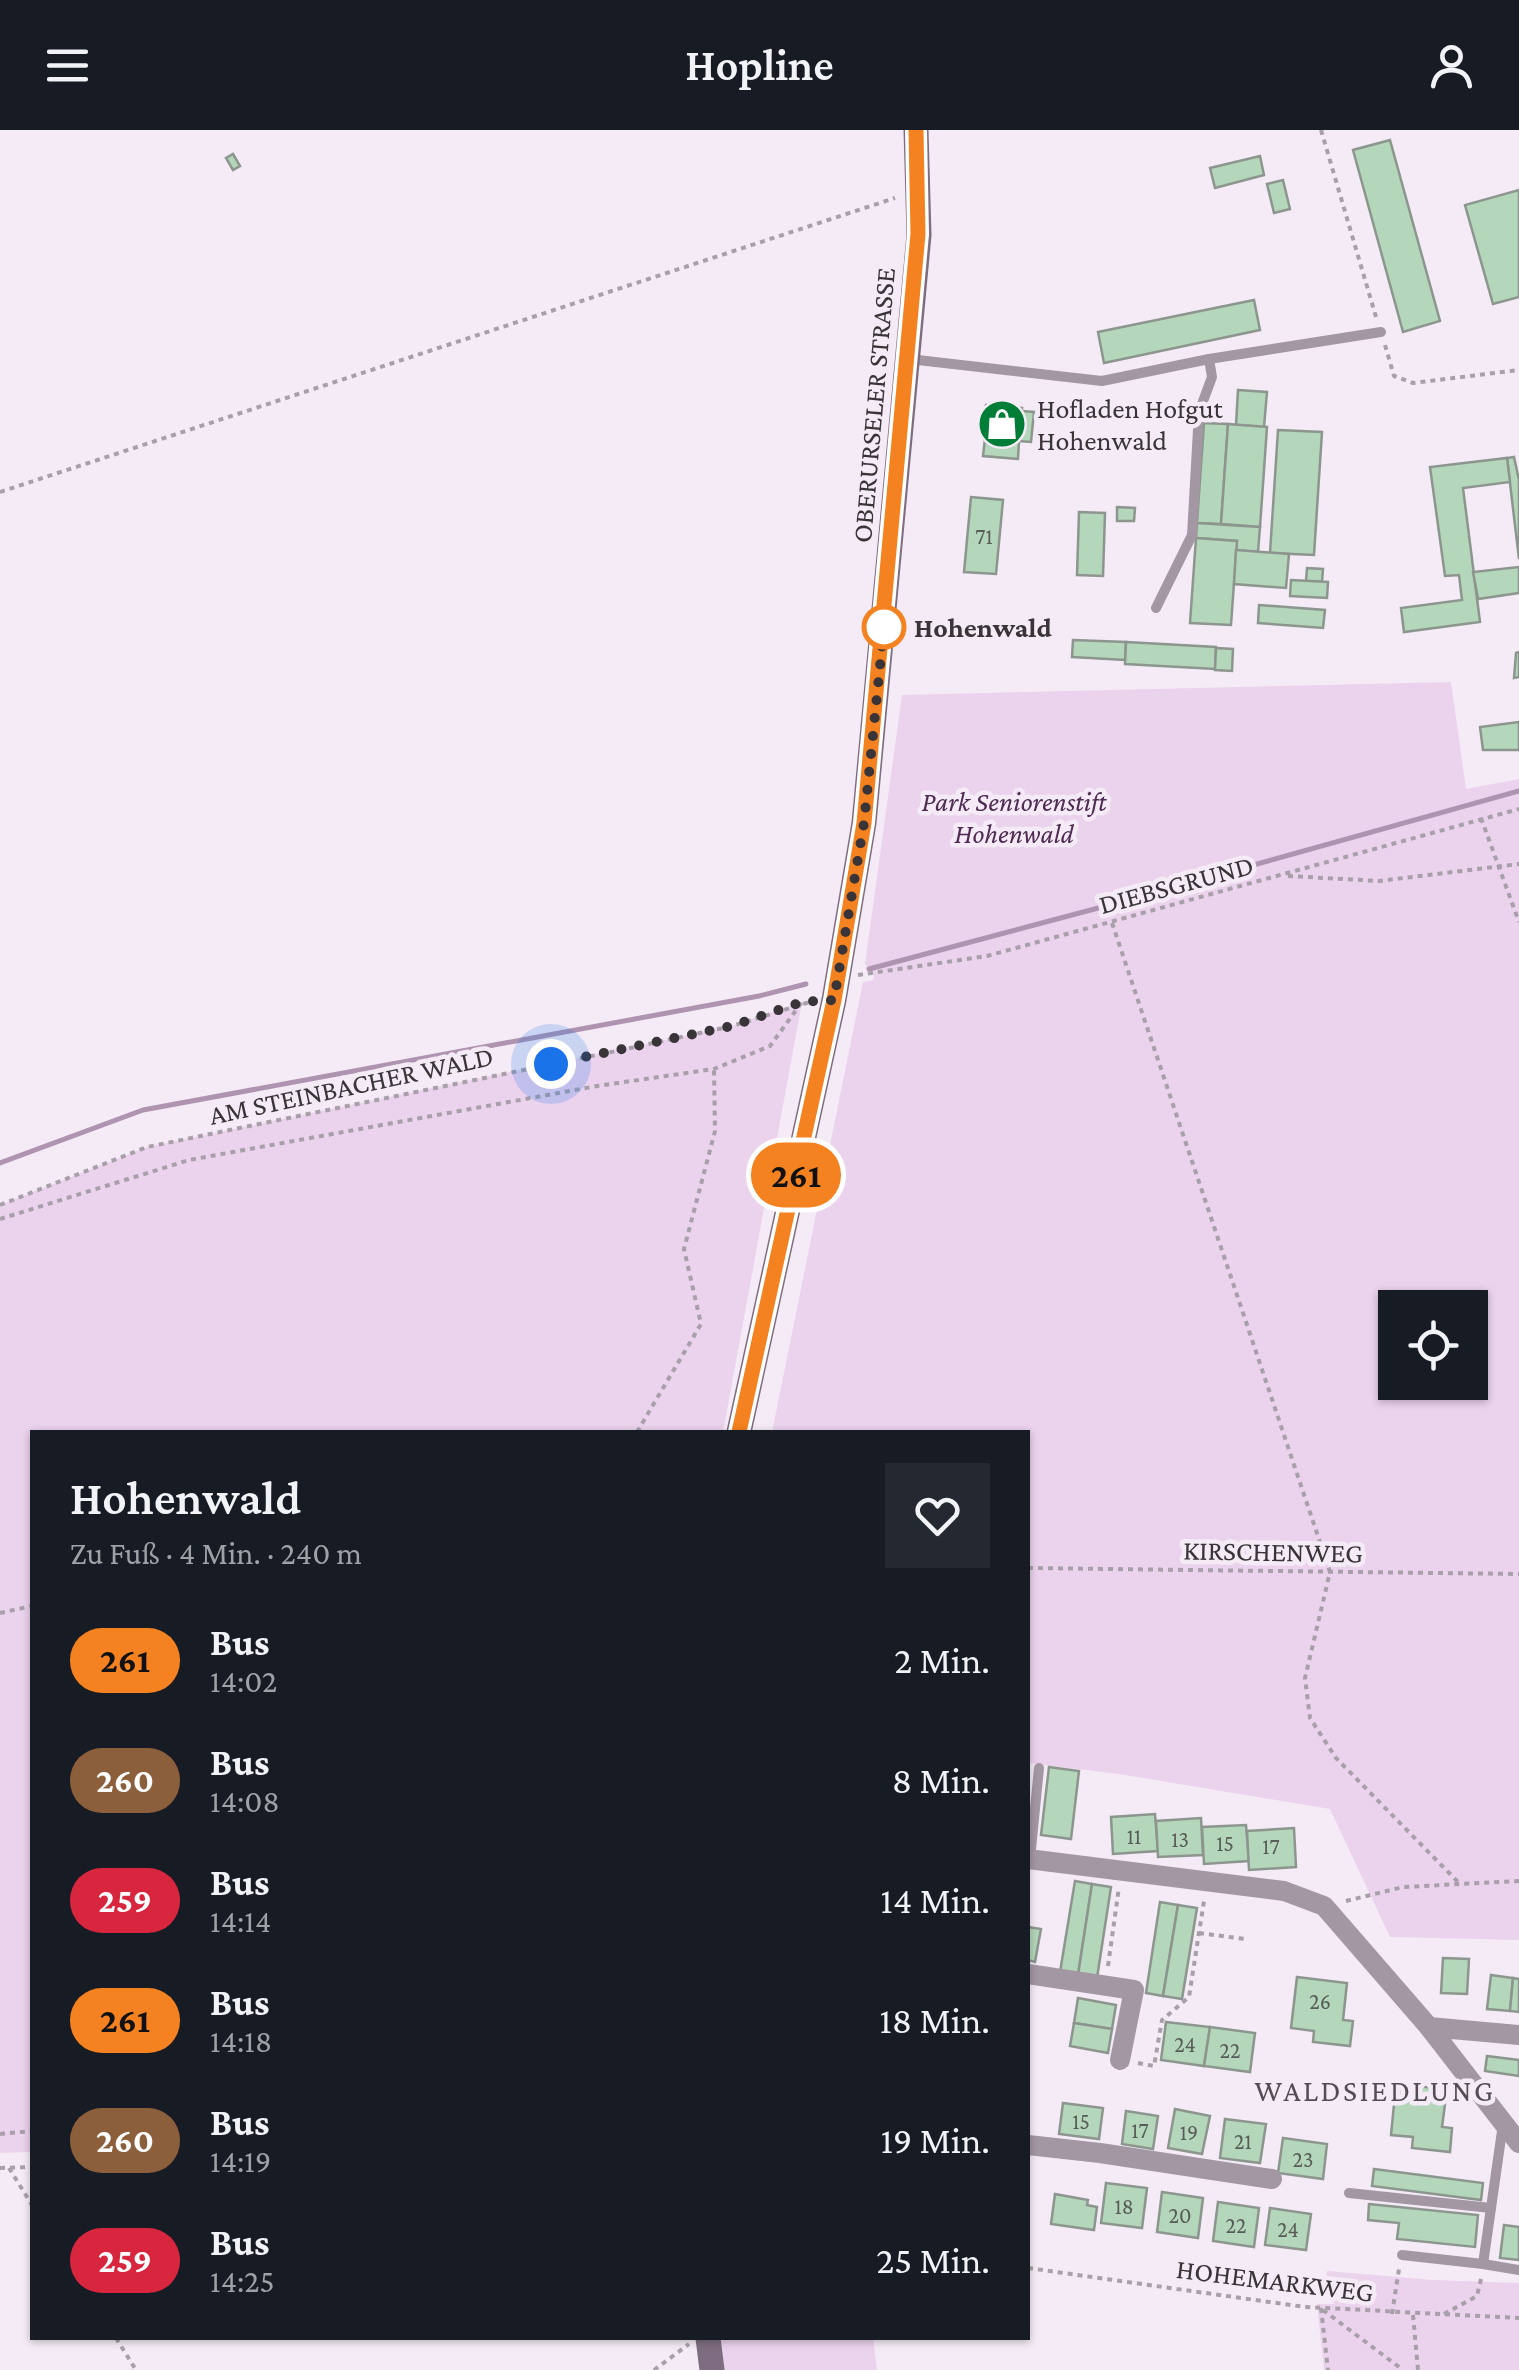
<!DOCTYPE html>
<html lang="de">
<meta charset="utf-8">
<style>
:root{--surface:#171b24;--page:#242831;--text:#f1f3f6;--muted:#9ea1a6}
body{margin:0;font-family:"Crimson Pro",serif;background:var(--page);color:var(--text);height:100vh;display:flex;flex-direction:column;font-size:38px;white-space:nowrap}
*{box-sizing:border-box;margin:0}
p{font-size:32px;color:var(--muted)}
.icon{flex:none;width:55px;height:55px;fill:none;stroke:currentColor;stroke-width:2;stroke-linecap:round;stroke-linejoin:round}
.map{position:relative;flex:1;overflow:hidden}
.details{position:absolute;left:30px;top:1300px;width:1000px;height:910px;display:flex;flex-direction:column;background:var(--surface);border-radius:0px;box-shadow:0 2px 8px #0004}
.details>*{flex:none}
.badge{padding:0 20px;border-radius:32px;font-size:35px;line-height:65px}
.tools{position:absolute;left:1378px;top:1160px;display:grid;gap:20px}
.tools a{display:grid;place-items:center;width:110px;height:110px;border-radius:0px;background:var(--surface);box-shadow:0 2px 8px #0004;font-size:50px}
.you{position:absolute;width:50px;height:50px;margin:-25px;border:8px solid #fff;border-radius:50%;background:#1a73e8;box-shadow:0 0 0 15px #1a73e833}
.map>.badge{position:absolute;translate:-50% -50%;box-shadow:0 0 0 5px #fff}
.round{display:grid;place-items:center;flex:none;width:105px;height:105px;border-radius:0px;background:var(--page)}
.head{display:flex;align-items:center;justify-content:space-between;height:170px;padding:0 40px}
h1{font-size:48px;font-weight:600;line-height:75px}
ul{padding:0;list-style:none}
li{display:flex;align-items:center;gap:30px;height:120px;padding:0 40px}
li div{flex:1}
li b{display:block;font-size:38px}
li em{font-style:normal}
li .badge{min-width:110px;font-weight:700;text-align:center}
header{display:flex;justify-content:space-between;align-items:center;height:130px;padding:0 40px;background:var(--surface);font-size:45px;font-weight:600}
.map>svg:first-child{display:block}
.green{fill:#ebd2ed;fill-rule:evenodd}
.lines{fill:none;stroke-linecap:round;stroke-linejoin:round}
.stream{stroke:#af94b1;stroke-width:5}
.building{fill:#b4d6ba;stroke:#8c968e;stroke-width:2.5}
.path{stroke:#a7a0a8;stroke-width:4;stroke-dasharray:5 5;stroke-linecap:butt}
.service{stroke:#a397a4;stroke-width:10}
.minor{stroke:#a397a4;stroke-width:20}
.secondary{stroke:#7e6d80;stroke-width:25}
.line-casing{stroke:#fff;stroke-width:22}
.line{stroke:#f58220;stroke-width:15}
.walk{stroke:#383438;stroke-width:10;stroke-dasharray:0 18}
.stop-dot{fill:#fff;stroke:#f58220;stroke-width:5}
.labels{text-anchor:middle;stroke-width:9;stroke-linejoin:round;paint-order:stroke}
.number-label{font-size:22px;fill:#575c58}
.street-label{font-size:28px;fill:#383438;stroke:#f5ebf6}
.poi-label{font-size:28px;fill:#383438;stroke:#f5ebf6;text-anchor:start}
.stop-label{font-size:28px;font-weight:bold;fill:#383438;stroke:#f5ebf6;text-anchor:start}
.park-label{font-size:28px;font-style:italic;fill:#4f2a53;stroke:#f5ebf6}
.neighbourhood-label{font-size:30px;letter-spacing:2.5px;fill:#544c55;stroke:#f5ebf6}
</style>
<header><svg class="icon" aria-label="menu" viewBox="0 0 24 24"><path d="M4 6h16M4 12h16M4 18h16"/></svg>Hopline<svg class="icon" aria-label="person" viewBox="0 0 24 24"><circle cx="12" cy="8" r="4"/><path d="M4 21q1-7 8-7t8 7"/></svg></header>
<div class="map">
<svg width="1519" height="2240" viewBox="0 0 1519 2240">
<rect width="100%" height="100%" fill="#f5ebf6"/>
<g class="green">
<path d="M1451,552L1466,659L1519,649V1810L1390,1807L1330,1679L1119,1644L1028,1633V1302H772L863,852L873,850L874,846L865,834L902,565ZM1395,1178H1470V1252H1395Z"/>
<polygon points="802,872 723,1302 32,1302 32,2022 0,2023 0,1075 147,1017 732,896"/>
<polygon points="1327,2141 1433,2150 1519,2153 1519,2240 1324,2240 1317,2174 1335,2174 1326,2167"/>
<polygon points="708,2208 873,2208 877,2240 712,2240"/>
</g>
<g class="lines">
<g class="stream">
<polyline points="869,839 1117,773 1519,661"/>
<polyline points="0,1033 143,980 759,866 806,854"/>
</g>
</g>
<g class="building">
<polygon points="1390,10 1440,191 1403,202 1353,20"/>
<polygon points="233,24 240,36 233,40 226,28"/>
<polygon points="1260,26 1264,45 1215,58 1210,38"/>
<polygon points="1283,50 1290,79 1274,83 1267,54"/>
<polygon points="1519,60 1519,167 1493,174 1465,75"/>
<polygon points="1254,170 1260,200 1104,233 1098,202"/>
<polygon points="1238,260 1267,262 1264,297 1236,295"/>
<polygon points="986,275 1022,278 1019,311 983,307"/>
<polygon points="1022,281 1034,282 1031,312 1019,311"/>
<polygon points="1204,293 1228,294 1221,394 1197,393"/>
<polygon points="1228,294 1267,297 1260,397 1221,394"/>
<polygon points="1278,300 1322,302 1314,425 1270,423"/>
<polygon points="985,308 1019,311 1018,329 983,326"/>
<polygon points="1514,327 1519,350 1519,429 1507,328"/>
<polygon points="1507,328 1510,352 1463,358 1480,492 1404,502 1401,478 1462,470 1459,445 1445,446 1430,337"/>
<polygon points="971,367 1003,370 996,444 964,442"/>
<polygon points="1117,377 1135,378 1134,391 1117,391"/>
<polygon points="1079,382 1105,383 1103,446 1077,445"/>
<polygon points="1197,393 1260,397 1258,422 1236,420 1237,411 1196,408"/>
<polygon points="1196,408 1237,411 1231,495 1190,493"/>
<polygon points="1236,420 1289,424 1286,458 1234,454"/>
<polygon points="1519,437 1519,463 1478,469 1473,442"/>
<polygon points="1307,438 1323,439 1322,452 1306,451"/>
<polygon points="1291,450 1328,452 1327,468 1290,466"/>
<polygon points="1259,475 1325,480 1323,498 1258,493"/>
<polygon points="1073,510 1126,512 1125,530 1072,527"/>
<polygon points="1126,512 1216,517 1215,539 1125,534"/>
<polygon points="1216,518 1233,519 1232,541 1215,540"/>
<polygon points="1519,522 1519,547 1514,548 1516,523"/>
<polygon points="1519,592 1519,620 1483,620 1480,597"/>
<polygon points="1049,1637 1079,1641 1071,1709 1041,1705"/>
<polygon points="1155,1684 1158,1721 1113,1724 1111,1687"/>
<polygon points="1201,1688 1203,1725 1158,1727 1156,1691"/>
<polygon points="1246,1695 1249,1731 1204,1734 1202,1697"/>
<polygon points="1294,1698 1296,1737 1249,1740 1247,1701"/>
<polygon points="1075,1751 1092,1754 1078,1845 1060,1842"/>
<polygon points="1092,1754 1111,1757 1097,1848 1078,1845"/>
<polygon points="1160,1772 1178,1775 1163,1866 1146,1863"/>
<polygon points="1178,1775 1197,1778 1182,1869 1163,1866"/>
<polygon points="1028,1797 1041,1799 1035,1832 1028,1830"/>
<polygon points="1443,1828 1469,1829 1467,1864 1441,1863"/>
<polygon points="1491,1845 1513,1848 1510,1881 1487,1879"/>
<polygon points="1297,1847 1347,1853 1343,1890 1353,1891 1350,1916 1313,1912 1314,1901 1291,1898"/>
<polygon points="1513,1848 1519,1849 1519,1882 1510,1881"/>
<polygon points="1078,1868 1116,1875 1112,1899 1074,1893"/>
<polygon points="1166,1892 1210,1897 1204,1936 1161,1930"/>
<polygon points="1074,1893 1112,1899 1108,1923 1070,1916"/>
<polygon points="1210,1897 1255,1903 1250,1942 1204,1936"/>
<polygon points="1487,1926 1519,1930 1519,1946 1485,1941"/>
<polygon points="1396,1954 1447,1959 1442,1997 1452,1998 1450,2022 1412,2018 1413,2007 1391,2005"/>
<polygon points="1063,1973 1103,1978 1099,2009 1059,2004"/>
<polygon points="1175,1979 1210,1986 1202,2024 1168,2018"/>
<polygon points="1126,1981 1158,1986 1153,2019 1122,2014"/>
<polygon points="1225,1989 1266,1994 1260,2033 1220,2028"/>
<polygon points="1283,2008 1327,2014 1323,2049 1278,2043"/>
<polygon points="1374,2039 1483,2053 1481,2070 1372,2056"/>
<polygon points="1106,2053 1147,2058 1142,2098 1101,2093"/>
<polygon points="1162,2062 1203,2068 1198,2108 1157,2102"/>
<polygon points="1055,2064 1088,2070 1087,2075 1097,2077 1094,2100 1051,2094"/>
<polygon points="1218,2072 1259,2078 1254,2117 1213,2111"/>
<polygon points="1369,2074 1478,2085 1475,2117 1397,2109 1399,2093 1368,2090"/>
<polygon points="1270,2078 1311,2084 1306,2120 1265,2115"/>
<polygon points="1504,2095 1519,2097 1519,2130 1500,2128"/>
</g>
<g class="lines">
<g class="path">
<polyline points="1321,0 1376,187"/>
<polyline points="1385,215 1394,246 1413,253 1519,240"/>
<polyline points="0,362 895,68"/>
<polyline points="1481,688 1519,792"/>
<polyline points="1288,746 1379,751 1519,734"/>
<polyline points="1112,793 1330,1442 1305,1548 1310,1588 1336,1628 1460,1754"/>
<polyline points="858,845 987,826 1519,679"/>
<polyline points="0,1075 147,1017 621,920 732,896 813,871"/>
<polyline points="0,1089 189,1030 597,956 714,939 770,916 802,872"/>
<polyline points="637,1302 701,1194 684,1119 715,1001 714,939"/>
<polyline points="1028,1438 1519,1444"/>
<polyline points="0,1483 32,1476"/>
<polyline points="1346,1771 1403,1757 1519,1751"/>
<polyline points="1199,1803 1245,1809"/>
<polyline points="1108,1836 1119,1757"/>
<polyline points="1138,1933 1154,1936 1162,1890 1189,1867 1204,1771"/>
<polyline points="0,2004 32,2001"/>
<polyline points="0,2038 32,2037"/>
<polyline points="9,2038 32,2075"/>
<polyline points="1028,2138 1305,2177 1519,2188"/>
<polyline points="1321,2178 1328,2240"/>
<polyline points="1323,2180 1403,2240"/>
<polyline points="1392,2184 1399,2139"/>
<polyline points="1444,2184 1477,2166 1481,2149"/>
<polyline points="1413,2185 1418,2240"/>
<polyline points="116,2208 136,2240"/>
<polyline points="654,2240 689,2214"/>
</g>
<g class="service">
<polyline points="909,229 1102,251 1209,229 1381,202"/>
<polyline points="1156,478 1192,405 1199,282 1212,247 1209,229"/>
<polyline points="1030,1729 1039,1638"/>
<polyline points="1349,2063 1491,2078"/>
<polyline points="1402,2125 1483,2134 1503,1994"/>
<polyline points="1483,2134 1519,2140"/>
</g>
<g class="minor">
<polyline points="1028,1729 1284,1761 1324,1776 1429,1897"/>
<polyline points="1028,1844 1134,1860 1120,1930"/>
<polyline points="1519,1905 1429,1897 1519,2013"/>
<polyline points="1028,2015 1100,2023 1272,2049"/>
</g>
<g class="secondary">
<polyline points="739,1302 834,870 864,693 919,105 916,0"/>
<polyline points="708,2208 712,2240"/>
</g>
</g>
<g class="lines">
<g class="line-casing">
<polyline id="line" points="739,1302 834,870 864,693 918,104 916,0"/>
</g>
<use href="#line" class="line"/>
<polyline class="walk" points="551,934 732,896 802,872 834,870 864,693 884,497"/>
</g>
<defs>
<g id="shop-disc" transform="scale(2.5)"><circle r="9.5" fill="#007e37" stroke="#f5ebf6"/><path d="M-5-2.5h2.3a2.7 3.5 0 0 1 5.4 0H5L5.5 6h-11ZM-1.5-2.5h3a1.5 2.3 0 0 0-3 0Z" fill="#fff"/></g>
</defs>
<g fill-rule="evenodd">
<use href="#shop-disc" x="1002" y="294"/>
</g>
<circle class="stop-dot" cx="884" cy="497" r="20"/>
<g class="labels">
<g class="number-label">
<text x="984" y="414">71</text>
<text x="1134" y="1714">11</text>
<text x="1180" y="1717">13</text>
<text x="1225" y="1721">15</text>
<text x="1271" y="1724">17</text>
<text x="1320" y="1879">26</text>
<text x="1185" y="1922">24</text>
<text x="1230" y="1928">22</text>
<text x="1081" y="1999">15</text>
<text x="1140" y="2008">17</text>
<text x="1189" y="2010">19</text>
<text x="1243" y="2019">21</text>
<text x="1303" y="2037">23</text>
<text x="1124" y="2084">18</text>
<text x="1180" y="2093">20</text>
<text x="1236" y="2103">22</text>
<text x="1288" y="2107">24</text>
</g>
<g class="street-label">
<text transform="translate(873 275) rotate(-85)" y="10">OBERURSELER STRASSE</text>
<text transform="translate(1176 754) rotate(-15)" y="10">DIEBSGRUND</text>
<text transform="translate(351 955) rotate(-12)" y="10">AM STEINBACHER WALD</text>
<text transform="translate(1273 1421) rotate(1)" y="10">KIRSCHENWEG</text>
<text transform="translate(1275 2150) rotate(7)" y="10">HOHEMARKWEG</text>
</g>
<g class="poi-label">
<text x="1037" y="288">Hofladen Hofgut<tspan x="1037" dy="32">Hohenwald</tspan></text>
</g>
<g class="stop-label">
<text x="914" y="507">Hohenwald</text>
</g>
<g class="park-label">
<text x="1014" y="681">Park Seniorenstift<tspan x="1014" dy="32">Hohenwald</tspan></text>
</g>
<g class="neighbourhood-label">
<text x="1375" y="1971">WALDSIEDLUNG</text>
</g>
</g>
</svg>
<div class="tools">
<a><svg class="icon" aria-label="locate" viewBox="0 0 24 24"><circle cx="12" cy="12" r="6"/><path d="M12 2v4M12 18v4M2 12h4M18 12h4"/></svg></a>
</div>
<div class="you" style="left:551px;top:934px"></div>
<b class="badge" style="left:796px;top:1045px;background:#f58220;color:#111">261</b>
<section class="details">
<div class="head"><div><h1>Hohenwald</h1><p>Zu Fuß · 4 Min. · 240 m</p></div><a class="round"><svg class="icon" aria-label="heart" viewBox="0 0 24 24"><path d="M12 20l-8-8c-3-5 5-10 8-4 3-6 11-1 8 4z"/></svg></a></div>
<ul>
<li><span class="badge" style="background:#f58220;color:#111">261</span><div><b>Bus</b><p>14:02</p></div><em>2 Min.</em></li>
<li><span class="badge" style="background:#8b5e3c;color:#fff">260</span><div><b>Bus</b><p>14:08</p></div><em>8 Min.</em></li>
<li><span class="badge" style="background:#d7263d;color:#fff">259</span><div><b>Bus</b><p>14:14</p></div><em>14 Min.</em></li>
<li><span class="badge" style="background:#f58220;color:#111">261</span><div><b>Bus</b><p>14:18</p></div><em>18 Min.</em></li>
<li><span class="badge" style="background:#8b5e3c;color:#fff">260</span><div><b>Bus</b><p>14:19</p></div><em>19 Min.</em></li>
<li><span class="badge" style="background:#d7263d;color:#fff">259</span><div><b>Bus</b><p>14:25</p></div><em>25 Min.</em></li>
</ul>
</section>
</div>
